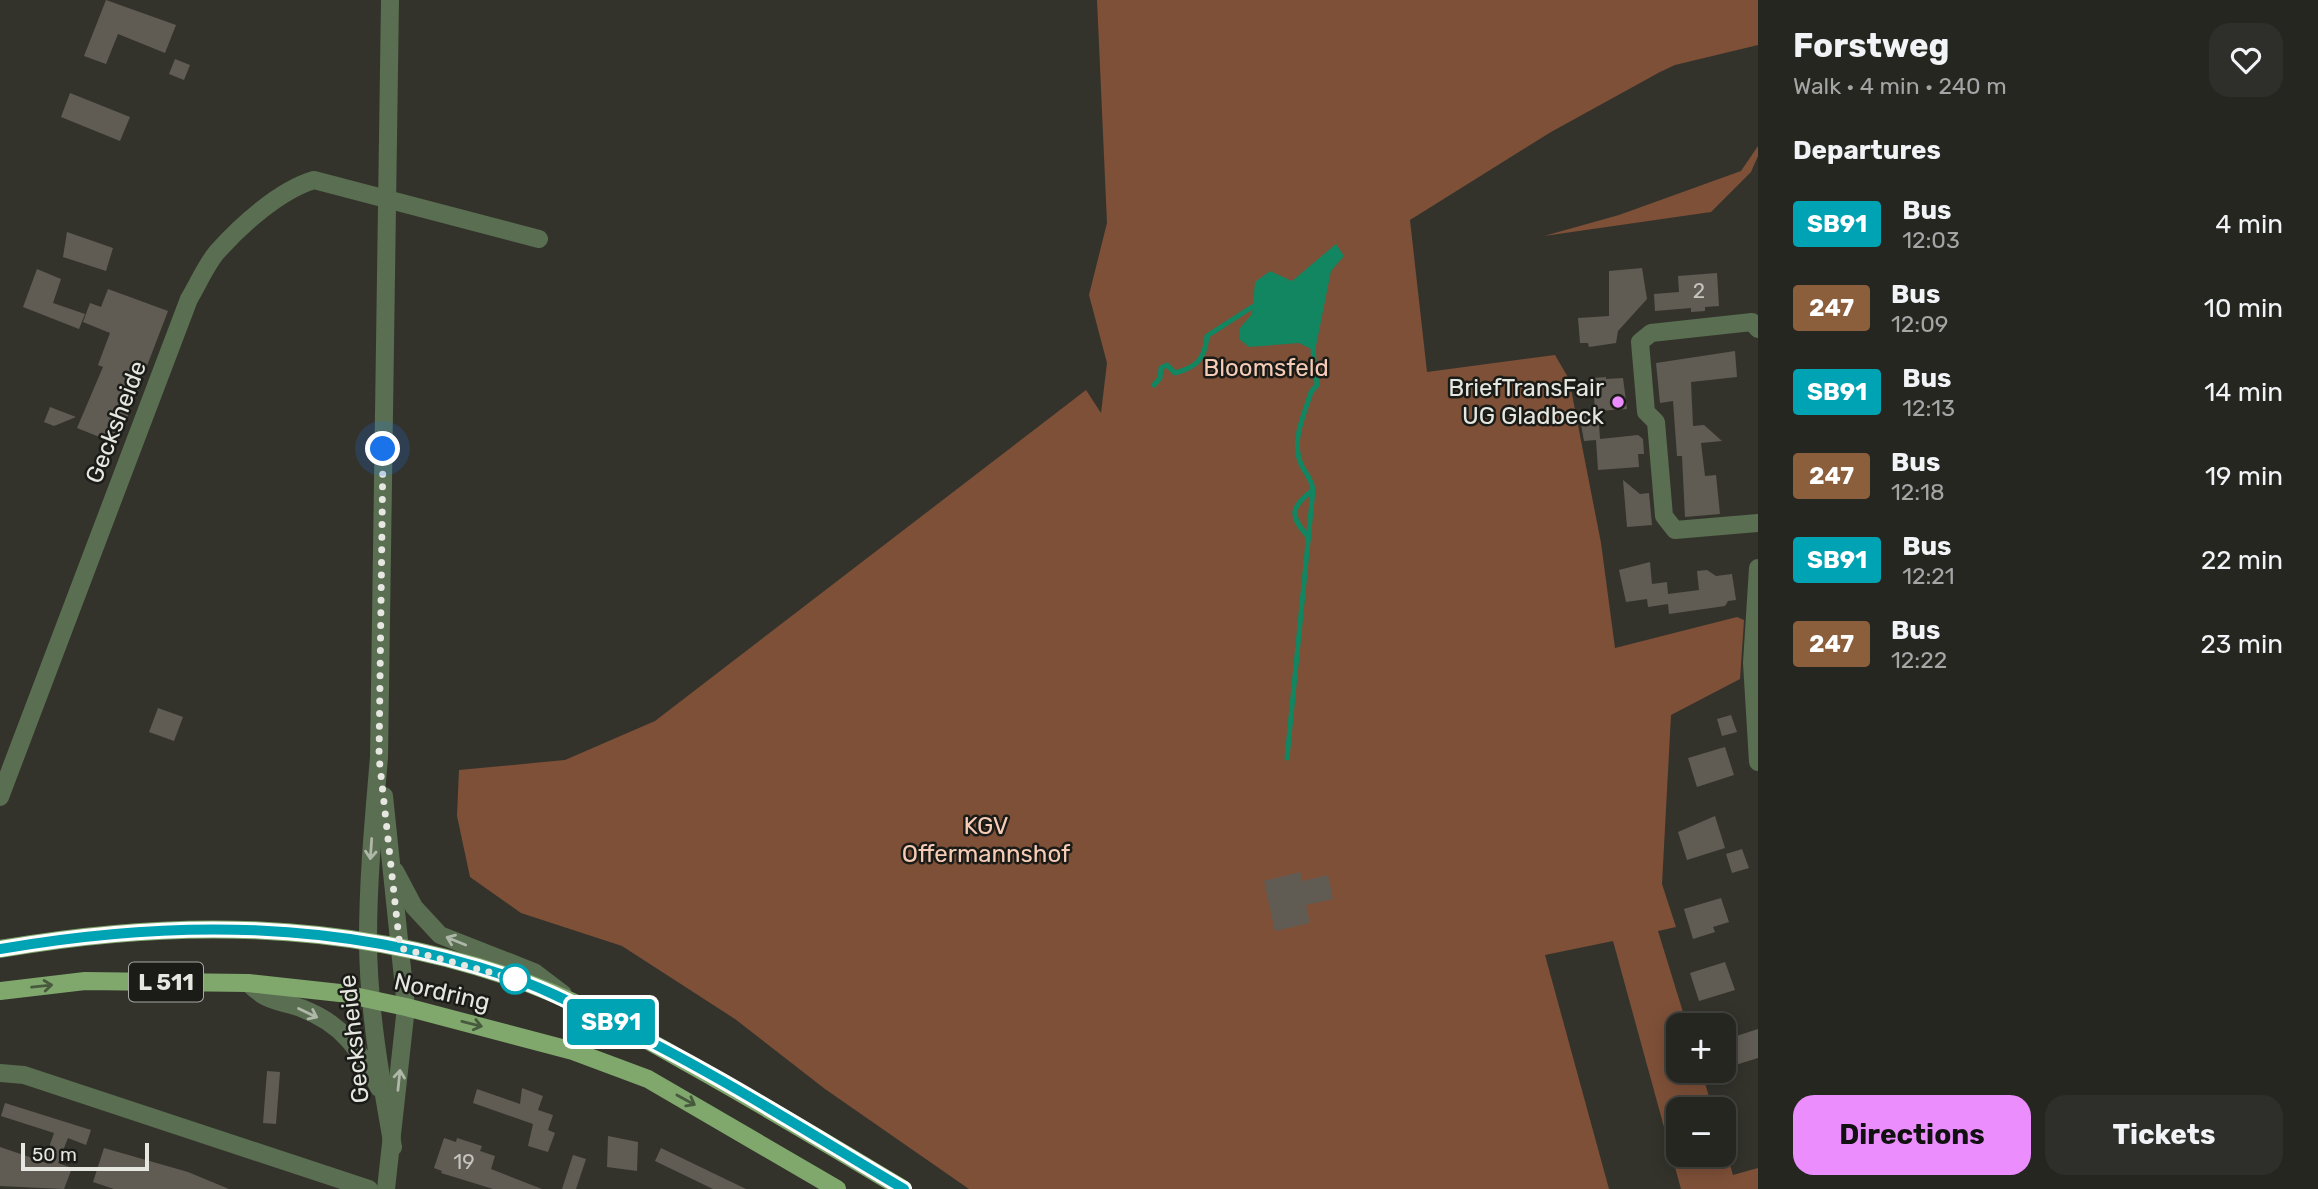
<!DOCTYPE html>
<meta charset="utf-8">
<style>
:root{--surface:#262621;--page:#2e2e2a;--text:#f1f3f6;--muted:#a4a5a5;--line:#42433f;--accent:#eb8dfc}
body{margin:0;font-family:Rubik,sans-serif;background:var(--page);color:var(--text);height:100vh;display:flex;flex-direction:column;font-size:26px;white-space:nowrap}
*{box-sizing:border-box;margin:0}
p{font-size:23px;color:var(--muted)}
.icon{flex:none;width:38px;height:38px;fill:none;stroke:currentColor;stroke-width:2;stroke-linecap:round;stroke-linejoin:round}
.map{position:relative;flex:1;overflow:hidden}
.drawer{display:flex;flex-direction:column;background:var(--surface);width:560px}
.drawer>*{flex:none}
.badge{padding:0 14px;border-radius:5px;font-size:24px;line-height:46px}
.tools{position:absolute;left:1666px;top:1013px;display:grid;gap:14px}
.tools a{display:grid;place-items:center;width:70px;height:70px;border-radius:14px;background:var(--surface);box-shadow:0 4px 18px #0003,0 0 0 2px var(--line);font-size:35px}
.scale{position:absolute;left:21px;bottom:18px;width:128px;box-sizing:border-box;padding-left:7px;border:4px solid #e7e7e2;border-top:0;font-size:19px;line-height:24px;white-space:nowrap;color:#e7e7e2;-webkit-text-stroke:5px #1b1b17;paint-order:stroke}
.you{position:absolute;width:35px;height:35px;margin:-18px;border:5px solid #fff;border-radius:50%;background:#1a73e8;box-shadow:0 0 0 10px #1a73e833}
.map>.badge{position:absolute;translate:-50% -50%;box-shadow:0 0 0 4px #fff}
h2{padding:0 35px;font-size:26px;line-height:63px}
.round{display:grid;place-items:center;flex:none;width:74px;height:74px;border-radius:21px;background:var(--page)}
.summary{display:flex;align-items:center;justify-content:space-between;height:119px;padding:0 35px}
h1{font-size:33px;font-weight:700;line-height:52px}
.action{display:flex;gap:14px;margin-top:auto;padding:14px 35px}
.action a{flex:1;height:80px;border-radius:21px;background:var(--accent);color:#111;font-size:28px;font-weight:700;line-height:80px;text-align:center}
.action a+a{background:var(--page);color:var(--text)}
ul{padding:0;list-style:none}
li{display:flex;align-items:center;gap:21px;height:84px;padding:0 35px}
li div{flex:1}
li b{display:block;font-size:26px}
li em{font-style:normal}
li .badge{min-width:77px;font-weight:700;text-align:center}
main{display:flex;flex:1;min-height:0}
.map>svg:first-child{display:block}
.green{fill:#7e5038}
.water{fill:#128561}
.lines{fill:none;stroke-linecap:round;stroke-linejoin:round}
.stream{stroke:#128561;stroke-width:5}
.building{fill:#605c54}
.minor{stroke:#5a6e51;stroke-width:18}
.major{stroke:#80a86d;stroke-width:18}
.oneway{stroke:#afb7a8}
.oneway2{stroke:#485a3e}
.line-casing{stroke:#fff;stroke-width:16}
.line{stroke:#00a3b4;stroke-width:10}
.walk{stroke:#e7e7e2;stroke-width:7;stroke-dasharray:0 12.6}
.poi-dot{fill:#eb8dfc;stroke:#1b1b17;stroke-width:2.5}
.stop-dot{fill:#fff;stroke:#00a3b4;stroke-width:3.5}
.labels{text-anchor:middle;stroke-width:5;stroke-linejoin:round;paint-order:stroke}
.number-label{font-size:21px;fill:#c5c4be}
.shield{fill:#1b1b17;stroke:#aaaaa5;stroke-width:2}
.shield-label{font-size:23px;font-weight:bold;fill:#e7e7e2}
.park-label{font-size:24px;fill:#f7ccb7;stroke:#1b1b17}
.poi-label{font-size:24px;fill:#e7e7e2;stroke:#1b1b17;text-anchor:end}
.street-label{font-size:24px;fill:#e7e7e2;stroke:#1b1b17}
</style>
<main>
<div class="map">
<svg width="1758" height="1189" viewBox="0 0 1758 1189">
<rect width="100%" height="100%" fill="#33332c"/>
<g class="green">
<polygon points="1097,0 1758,0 1758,45 1675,65 1660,72 1551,132 1410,220 1427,372 1555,355 1569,379 1601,543 1615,648 1737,617 1744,620 1740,679 1671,715 1662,884 1676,927 1658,931 1687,1025 1678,1026 1678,1071 1701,1071 1713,1109 1678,1110 1678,1155 1724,1155 1724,1144 1733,1175 1758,1168 1758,1189 1681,1189 1613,941 1545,955 1609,1189 969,1189 825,1089 735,1019 622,946 521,913 470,877 457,816 459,770 565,760 655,721 1086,390 1101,413 1107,363 1089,295 1107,223"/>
<polygon points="1758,146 1758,156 1751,172 1711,212 1544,236 1619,215 1741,171"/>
</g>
<polygon class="water" points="1336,244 1344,256 1331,271 1315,351 1299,343 1249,347 1239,339 1240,328 1252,314 1255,282 1270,271 1292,281"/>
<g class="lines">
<g class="stream">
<path d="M1154,385L1160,378L1161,368L1167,365L1175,373C1197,367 1205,359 1207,336L1252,307"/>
<path d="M1309,538C1290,516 1289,508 1313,490"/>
<path d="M1287,758L1313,490C1312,479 1305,473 1301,464C1291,440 1304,416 1311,392L1317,385L1313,351"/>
</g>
</g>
<g class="building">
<polygon points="106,0 176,25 165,53 118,34 106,64 84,56"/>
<polygon points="175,59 190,65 184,80 169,74"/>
<polygon points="70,93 130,117 120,141 61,117"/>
<polygon points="67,232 113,248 106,271 63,257"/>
<polygon points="1642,268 1647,299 1618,331 1616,343 1589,347 1588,343 1580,343 1578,318 1609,316 1609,271"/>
<polygon points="37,269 61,279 53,303 85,314 79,329 23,307"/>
<polygon points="1717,273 1719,306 1705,307 1705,311 1691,312 1691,308 1655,311 1654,294 1679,292 1678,276"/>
<polygon points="108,289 168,311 117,444 77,428 103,367 98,365 110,333 83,322 90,303 101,307"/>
<polygon points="1735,351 1737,377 1691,382 1693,426 1704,425 1722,441 1701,443 1705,476 1716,475 1720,514 1685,517 1682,456 1677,456 1673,401 1660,403 1656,363"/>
<polygon points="1606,377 1606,379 1623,378 1627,409 1598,411 1600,439 1638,435 1643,439 1644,454 1638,454 1639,467 1598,470 1596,440 1584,441 1579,413 1595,411 1593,378"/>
<polygon points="50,407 76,417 54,426 44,422"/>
<polygon points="1623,480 1640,494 1649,493 1652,525 1627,527"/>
<polygon points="1650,562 1652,584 1667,582 1668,594 1699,590 1697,571 1707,570 1716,576 1732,574 1736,600 1728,601 1725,606 1669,614 1668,604 1648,607 1647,599 1626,602 1619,570"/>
<polygon points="158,708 183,717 174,741 149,732"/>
<polygon points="1731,715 1737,732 1722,736 1717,719"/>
<polygon points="1725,747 1734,775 1697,787 1688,758"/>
<polygon points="1715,816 1725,848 1687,860 1678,832"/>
<polygon points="1742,849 1749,868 1732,873 1726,854"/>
<polygon points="1300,872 1302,881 1328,875 1333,899 1306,905 1310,923 1275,931 1264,881"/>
<polygon points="1721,898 1729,922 1713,927 1715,932 1693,939 1684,909"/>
<polygon points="1725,962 1735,990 1699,1001 1690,973"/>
<polygon points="1758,1029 1758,1058 1729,1067 1724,1040"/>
<polygon points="267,1071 280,1072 276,1124 263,1123"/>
<polygon points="522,1088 543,1096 538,1110 553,1115 548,1130 555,1133 548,1152 528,1146 533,1124 473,1103 477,1089 520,1104"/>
<polygon points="5,1103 91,1130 86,1145 68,1138 58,1163 72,1168 64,1189 0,1186 0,1147 44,1162 54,1133 1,1116"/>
<polygon points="608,1136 638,1142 637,1171 607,1167"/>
<polygon points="444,1138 456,1142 457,1138 482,1146 480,1151 495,1156 491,1169 542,1189 493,1189 441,1173 442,1171 434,1168"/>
<polygon points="104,1148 188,1172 229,1189 114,1189 93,1182"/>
<polygon points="661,1148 746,1189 713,1189 655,1161"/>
<polygon points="573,1155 586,1159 576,1189 562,1189"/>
</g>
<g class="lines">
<g class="minor">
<path d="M390,0L379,757C374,817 368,878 368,939C368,1008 381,1080 393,1147"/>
<polyline points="1758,329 1752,322 1651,333 1640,342 1646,412 1656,422 1664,516 1675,530 1758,523"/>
<polyline points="1758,568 1752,663 1758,762"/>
<polyline points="384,796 406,1007 386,1189"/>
<path d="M0,797L189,299C198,284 206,265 217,252C241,225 280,190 314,180L539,239"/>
<polyline points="395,871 414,907 440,935 534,972 563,994"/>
<path d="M248,983C270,1004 275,999 301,1008C345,1025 358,1049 379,1088"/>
<polyline points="0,1073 24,1075 369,1189"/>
</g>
<g class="major">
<path d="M0,949C172,919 340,920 507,976C569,996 628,1029 684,1061C758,1102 831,1146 903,1189"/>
<polyline points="0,991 85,981 248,983 340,993 406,1007 573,1051 648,1079 837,1189"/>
</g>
</g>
<defs><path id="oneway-shaft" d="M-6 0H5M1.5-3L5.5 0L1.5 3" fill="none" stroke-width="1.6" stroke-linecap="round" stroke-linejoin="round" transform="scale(1.75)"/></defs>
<g class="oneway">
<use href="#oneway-shaft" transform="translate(371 849) rotate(94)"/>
<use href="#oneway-shaft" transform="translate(456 941) rotate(-158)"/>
<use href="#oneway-shaft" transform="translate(308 1013) rotate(26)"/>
<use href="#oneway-shaft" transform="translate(399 1080) rotate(-84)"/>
</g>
<g class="oneway2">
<use href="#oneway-shaft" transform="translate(42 986) rotate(-6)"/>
<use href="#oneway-shaft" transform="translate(472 1024) rotate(14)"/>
<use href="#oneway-shaft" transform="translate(686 1100) rotate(29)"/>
</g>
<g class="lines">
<g class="line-casing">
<path id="line" d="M0,949C173,919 339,920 507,976C539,986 570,1002 600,1017C705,1066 804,1130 904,1189"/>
</g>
<use href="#line" class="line"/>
<polyline class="walk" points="383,449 379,757 400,948 515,979"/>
</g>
<circle class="poi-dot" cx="1618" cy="402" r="7"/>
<circle class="stop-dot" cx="515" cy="979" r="14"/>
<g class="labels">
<g class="number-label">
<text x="1699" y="298">2</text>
<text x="464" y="1169">19</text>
</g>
<rect class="shield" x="129" y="962.5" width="74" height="39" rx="5"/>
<g class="shield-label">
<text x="166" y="990">L 511</text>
</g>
<g class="park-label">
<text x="1266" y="376">Bloomsfeld</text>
<text x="986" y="834">KGV<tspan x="986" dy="28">Offermannshof</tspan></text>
</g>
<g class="poi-label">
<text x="1604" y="396">BriefTransFair<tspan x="1604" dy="28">UG Gladbeck</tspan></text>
</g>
<g class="street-label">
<text transform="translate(116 422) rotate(-69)" y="8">Gecksheide</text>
<text transform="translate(442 992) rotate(13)" y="8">Nordring</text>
<text transform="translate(354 1039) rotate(-96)" y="8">Gecksheide</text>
</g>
</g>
</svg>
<div class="tools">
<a>+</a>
<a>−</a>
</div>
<div class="scale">50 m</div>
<div class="you" style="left:383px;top:449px"></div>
<b class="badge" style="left:611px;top:1022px;background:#00a3b4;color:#fff">SB91</b>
</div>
<section class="drawer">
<div class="summary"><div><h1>Forstweg</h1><p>Walk · 4 min · 240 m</p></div><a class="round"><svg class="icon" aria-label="heart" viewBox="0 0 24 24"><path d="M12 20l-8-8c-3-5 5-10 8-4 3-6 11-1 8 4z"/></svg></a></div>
<h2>Departures</h2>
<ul>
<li><span class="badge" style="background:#00a3b4;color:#fff">SB91</span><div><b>Bus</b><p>12:03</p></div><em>4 min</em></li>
<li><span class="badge" style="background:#8b5e3c;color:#fff">247</span><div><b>Bus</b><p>12:09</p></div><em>10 min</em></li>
<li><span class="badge" style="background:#00a3b4;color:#fff">SB91</span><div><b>Bus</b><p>12:13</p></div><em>14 min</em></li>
<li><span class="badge" style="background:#8b5e3c;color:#fff">247</span><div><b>Bus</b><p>12:18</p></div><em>19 min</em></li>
<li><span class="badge" style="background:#00a3b4;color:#fff">SB91</span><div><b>Bus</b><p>12:21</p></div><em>22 min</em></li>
<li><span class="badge" style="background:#8b5e3c;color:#fff">247</span><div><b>Bus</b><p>12:22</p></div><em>23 min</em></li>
</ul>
<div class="action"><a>Directions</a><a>Tickets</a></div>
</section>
</main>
